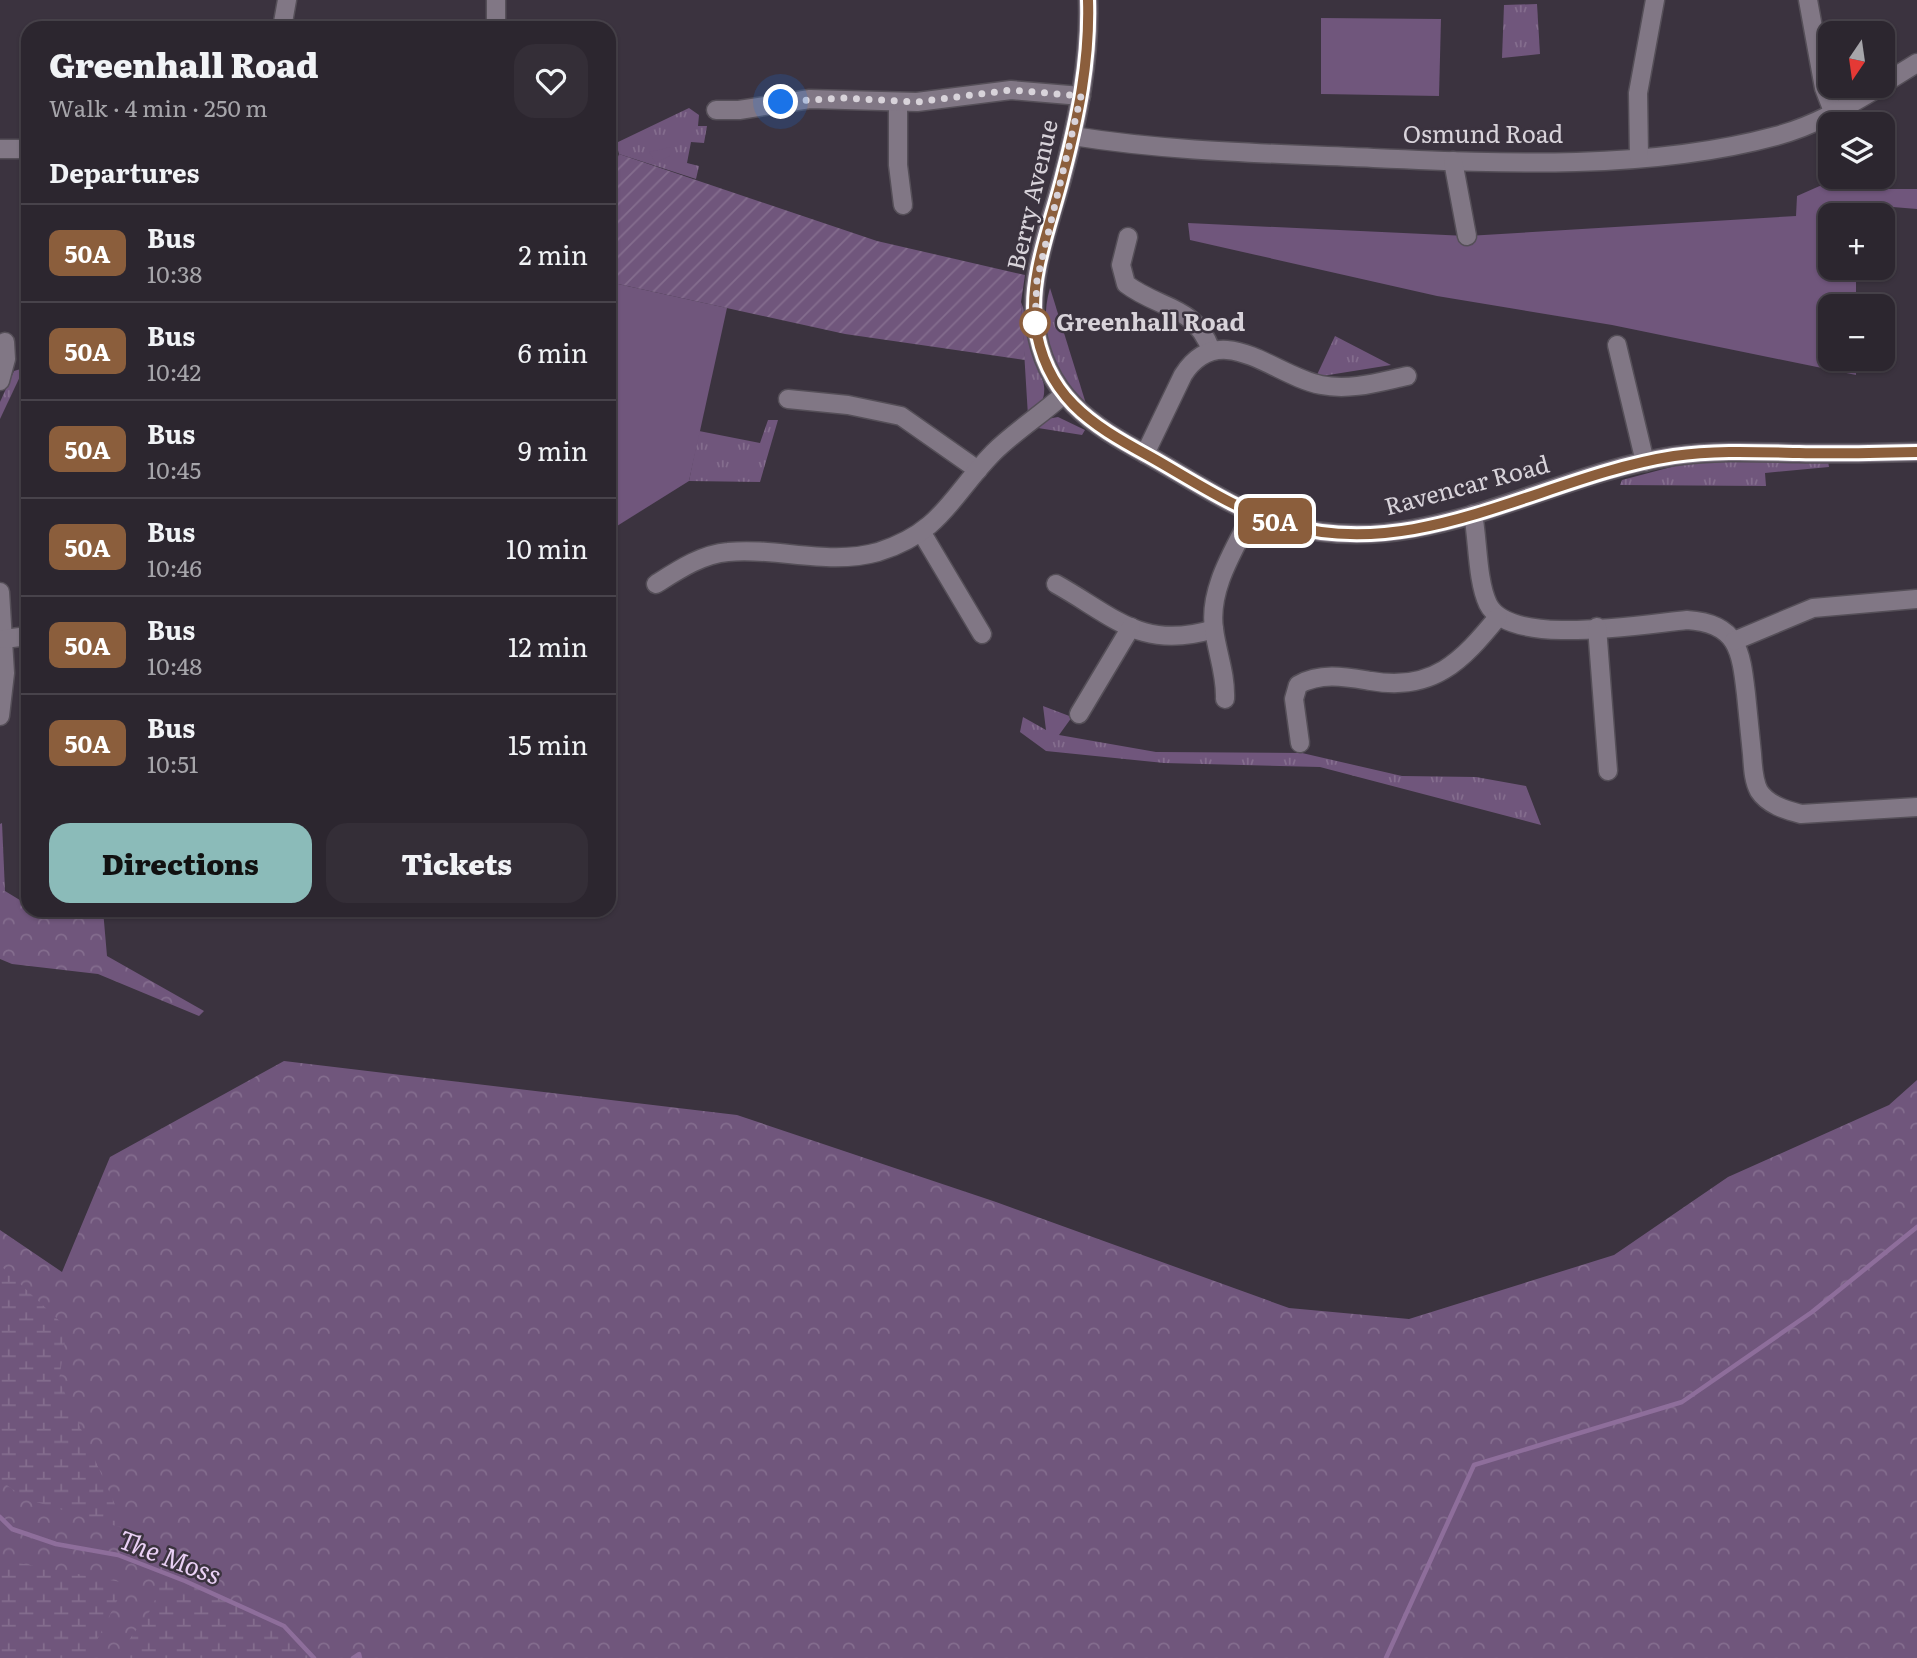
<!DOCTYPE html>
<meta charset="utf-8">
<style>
:root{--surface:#2c262f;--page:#342e37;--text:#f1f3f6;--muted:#a6a5aa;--line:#48434b;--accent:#8bbbb9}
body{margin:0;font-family:Literata,serif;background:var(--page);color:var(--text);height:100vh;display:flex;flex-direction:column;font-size:26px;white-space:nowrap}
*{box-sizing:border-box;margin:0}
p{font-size:23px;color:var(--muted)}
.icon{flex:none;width:38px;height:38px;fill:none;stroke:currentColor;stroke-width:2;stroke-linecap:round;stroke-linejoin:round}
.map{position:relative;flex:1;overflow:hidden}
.panel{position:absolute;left:21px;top:21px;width:595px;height:896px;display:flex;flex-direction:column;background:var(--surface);border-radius:21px;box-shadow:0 2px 5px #0004,0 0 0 2px var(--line)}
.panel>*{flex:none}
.badge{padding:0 14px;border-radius:10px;font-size:24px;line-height:46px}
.needle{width:46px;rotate:193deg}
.buttons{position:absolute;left:1818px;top:21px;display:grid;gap:14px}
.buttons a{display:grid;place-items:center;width:77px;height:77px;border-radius:14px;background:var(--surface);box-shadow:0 2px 5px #0004,0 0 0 2px var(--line);font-size:35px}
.you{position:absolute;width:35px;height:35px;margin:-18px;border:5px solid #fff;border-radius:50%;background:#1a73e8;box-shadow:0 0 0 10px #1a73e833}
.map>.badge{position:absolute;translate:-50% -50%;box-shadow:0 0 0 4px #fff}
h2{padding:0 28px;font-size:26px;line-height:63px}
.round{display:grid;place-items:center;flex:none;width:74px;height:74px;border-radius:21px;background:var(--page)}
.headline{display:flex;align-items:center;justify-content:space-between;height:119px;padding:0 28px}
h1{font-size:33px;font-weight:800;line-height:52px}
.primary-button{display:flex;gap:14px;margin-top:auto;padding:14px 28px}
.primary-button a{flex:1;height:80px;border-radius:21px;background:var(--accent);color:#111;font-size:28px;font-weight:800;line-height:80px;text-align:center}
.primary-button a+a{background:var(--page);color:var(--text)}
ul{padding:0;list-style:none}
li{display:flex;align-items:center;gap:21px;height:98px;padding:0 28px;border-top:2px solid var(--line)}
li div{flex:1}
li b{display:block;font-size:26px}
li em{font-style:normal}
li .badge{min-width:77px;font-weight:700;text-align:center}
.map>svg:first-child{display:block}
.grass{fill:url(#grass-tufts)}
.forest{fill:url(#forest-crowns)}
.wetland{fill:url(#wetland-marsh)}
.park{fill:#70567c}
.garden{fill:url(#garden-furrows)}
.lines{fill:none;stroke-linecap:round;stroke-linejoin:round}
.stream{stroke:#8e6e9b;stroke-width:4.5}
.minor-casing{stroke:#554f58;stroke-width:21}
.minor{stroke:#817785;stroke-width:18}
.line-casing{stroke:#fff;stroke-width:16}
.line{stroke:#8b5e3c;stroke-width:10}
.walk{stroke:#d8d3da;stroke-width:7;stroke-dasharray:0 12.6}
.stop-dot{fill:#fff;stroke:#8b5e3c;stroke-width:3.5}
.labels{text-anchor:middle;stroke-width:5;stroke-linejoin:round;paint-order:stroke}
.street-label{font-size:24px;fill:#d8d3da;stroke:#3b333f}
.stop-label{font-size:24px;font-weight:bold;fill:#d8d3da;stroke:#3b333f;text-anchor:start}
.water-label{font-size:26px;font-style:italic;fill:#ead1f5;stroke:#3b333f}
</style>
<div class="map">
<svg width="1917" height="1658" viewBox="0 0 1917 1658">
<defs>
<pattern id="grass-tufts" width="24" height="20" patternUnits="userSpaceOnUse" patternTransform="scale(1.75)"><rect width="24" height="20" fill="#70567c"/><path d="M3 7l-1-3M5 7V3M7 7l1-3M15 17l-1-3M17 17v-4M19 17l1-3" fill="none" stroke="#846d8e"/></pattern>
<pattern id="forest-crowns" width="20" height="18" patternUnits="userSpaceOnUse" patternTransform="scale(1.75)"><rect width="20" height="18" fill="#70567c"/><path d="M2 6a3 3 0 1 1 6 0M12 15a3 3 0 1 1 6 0" fill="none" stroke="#846d8e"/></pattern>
<pattern id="wetland-marsh" width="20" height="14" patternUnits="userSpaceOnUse" patternTransform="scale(1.75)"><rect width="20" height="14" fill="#70567c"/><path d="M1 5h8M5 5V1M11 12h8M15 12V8" fill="none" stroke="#846d8e"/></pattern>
<pattern id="garden-furrows" width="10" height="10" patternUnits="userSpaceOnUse" patternTransform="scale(1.75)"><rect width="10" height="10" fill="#70567c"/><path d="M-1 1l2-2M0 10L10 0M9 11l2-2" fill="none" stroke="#846d8e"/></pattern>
</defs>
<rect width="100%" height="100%" fill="#3b333f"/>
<g class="grass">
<polygon points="1537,4 1540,54 1502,58 1504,5"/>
<polygon points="689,108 699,115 698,126 707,126 704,143 691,142 687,163 699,166 696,179 619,154 616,143"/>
<path d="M1050,288L1087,407C1055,376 1037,332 1050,288Z"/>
<path d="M1021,302C1029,321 1028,338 1033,357C1037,370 1046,379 1044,394C1043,404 1034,410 1028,416Z"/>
<polygon points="1335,336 1391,365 1316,377"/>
<polygon points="24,368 0,419 0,402 14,371"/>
<polygon points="1058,417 1085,430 1082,435 1038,428 1047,419"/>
<polygon points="768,420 778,420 760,482 689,481 699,431 760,443"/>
<polygon points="1694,461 1828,461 1829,467 1765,473 1766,486 1620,485 1622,480"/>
<polygon points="1043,706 1072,717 1059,735 1156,752 1302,753 1402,776 1476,777 1526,786 1541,825 1320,767 1164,763 1046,751 1020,732 1023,717 1046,730"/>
<polygon points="2,823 5,891 0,891 0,824"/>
</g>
<g class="forest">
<polygon points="0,891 5,891 28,905 28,910 103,910 107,956 204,1011 199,1016 98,974 12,964 0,959"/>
<polygon points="284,1061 737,1115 996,1202 1289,1308 1409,1319 1614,1255 1728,1177 1889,1105 1917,1080 1917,1658 0,1658 0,1230 62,1272 110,1157"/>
</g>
<g class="wetland">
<polygon points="0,1265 67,1328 59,1380 126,1529 26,1499 0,1480"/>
<polygon points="0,1553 13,1562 126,1583 88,1658 0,1658"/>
<polygon points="164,1573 284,1626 314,1658 116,1658 152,1608"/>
</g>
<g class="park">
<polygon points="1321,18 1441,19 1439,96 1321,94"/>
<polygon points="671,147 671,155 656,163 649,152"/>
<polygon points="1840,177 1867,177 1871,189 1917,189 1917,209 1856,204 1855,215 1830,215 1830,268 1856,268 1856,306 1830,306 1830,359 1856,359 1856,375 1612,325 1437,296 1190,240 1188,223 1467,236 1796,216 1797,196"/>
<polygon points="609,282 727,308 689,481 609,531"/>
</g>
<polygon class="garden" points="619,154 877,241 1025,275 1021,302 1025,360 845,334 609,282 609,180"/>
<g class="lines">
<g class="stream">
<polyline points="0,1517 12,1529 56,1544 118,1555 185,1581 284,1626 314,1658"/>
<polyline points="353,1658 359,1654 360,1658"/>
<polyline points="1386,1658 1474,1465 1682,1402 1812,1312 1917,1227"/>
</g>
<g class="minor-casing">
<g id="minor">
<path d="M1088,0C1090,60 1078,118 1063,175C1051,221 1029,275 1035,323C1045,396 1090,424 1149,456C1192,480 1236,511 1284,524C1419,564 1544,475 1674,456C1715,450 1757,452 1799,453C1838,454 1878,453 1917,452"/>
<polyline points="1808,0 1824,88 1834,114"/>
<polyline points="282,28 287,0"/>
<polyline points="496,28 496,0"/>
<polyline points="1883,84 1917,63"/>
<polyline points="898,102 898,165 903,205"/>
<polyline points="716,110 739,110 810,99 917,102 1011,90 1081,96"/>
<path d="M1073,136C1166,151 1259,153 1353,157C1490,163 1643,172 1776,136C1814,126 1848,106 1881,86"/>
<polyline points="0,149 28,149"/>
<polyline points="1639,156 1638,93 1655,0"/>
<polyline points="1453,161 1467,236"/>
<path d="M1128,237L1121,265L1126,284C1160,310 1194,304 1211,350"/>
<polyline points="1617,345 1645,462"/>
<polyline points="0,381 6,359 5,342"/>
<polyline points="788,399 848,405 901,416 978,470"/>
<path d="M1145,454L1183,375C1220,317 1274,376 1321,385C1350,391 1379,382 1407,376"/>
<path d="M1473,514C1478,540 1477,581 1488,604C1510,648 1643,624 1687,620C1738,623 1741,651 1746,694C1748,714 1750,734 1752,754C1753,766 1753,780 1759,791C1768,805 1786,810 1801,814L1917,807"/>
<polyline points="922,533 982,634"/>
<path d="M656,584C678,570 702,554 728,552C778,547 828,566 878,552C942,532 951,496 993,453C1014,432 1041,415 1063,395"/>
<path d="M1056,584C1115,617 1142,651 1214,629"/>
<polyline points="0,592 5,673 0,716"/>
<polyline points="1597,627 1608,771"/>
<polyline points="4,639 28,636"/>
<polyline points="1734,641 1813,608 1916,599"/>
<path d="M1225,699C1226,674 1217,653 1214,629C1208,588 1236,547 1253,512"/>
<polyline points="1079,714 1131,627"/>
<path d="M1300,743L1294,699L1298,685C1321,672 1346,677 1371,681C1433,692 1462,661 1498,617"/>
</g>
</g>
<use href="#minor" class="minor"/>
</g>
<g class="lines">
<g class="line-casing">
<path id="line" d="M1088,0C1090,60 1078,118 1063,175C1052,221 1029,275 1035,323C1045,396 1090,424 1149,456C1192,480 1237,511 1284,524C1419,564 1544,476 1674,456C1715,450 1757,452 1799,453C1838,454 1878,453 1917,452"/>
</g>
<use href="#line" class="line"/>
<polyline class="walk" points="781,102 842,98 917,102 1011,90 1081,96 1037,280 1035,323"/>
</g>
<circle class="stop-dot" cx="1035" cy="323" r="14"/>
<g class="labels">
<g class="street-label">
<text x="1483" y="143">Osmund Road</text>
<text transform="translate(1033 195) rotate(-77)" y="8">Berry Avenue</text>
<text transform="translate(1467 486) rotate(-15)" y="8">Ravencar Road</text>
</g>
<g class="stop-label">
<text x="1056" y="331">Greenhall Road</text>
</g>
<g class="water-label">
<text transform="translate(170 1558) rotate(21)" y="9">The Moss</text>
</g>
</g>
</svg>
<div class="buttons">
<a><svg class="needle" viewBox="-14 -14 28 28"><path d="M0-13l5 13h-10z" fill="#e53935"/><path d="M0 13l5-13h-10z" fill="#a6a5aa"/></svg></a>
<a><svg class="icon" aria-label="layers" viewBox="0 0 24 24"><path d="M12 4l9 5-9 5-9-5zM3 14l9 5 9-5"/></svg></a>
<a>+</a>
<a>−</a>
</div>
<div class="you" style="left:781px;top:102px"></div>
<b class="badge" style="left:1275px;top:521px;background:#8b5e3c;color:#fff">50A</b>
<section class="panel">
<div class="headline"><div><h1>Greenhall Road</h1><p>Walk · 4 min · 250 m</p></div><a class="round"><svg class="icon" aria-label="heart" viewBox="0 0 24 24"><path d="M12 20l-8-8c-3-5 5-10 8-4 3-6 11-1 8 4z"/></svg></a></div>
<h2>Departures</h2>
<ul>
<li><span class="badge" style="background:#8b5e3c;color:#fff">50A</span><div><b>Bus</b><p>10:38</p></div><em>2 min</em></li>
<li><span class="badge" style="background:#8b5e3c;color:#fff">50A</span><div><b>Bus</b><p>10:42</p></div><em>6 min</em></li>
<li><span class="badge" style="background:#8b5e3c;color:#fff">50A</span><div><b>Bus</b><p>10:45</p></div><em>9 min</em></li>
<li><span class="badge" style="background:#8b5e3c;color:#fff">50A</span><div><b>Bus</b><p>10:46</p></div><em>10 min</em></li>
<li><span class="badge" style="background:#8b5e3c;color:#fff">50A</span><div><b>Bus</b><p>10:48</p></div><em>12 min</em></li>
<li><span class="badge" style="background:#8b5e3c;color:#fff">50A</span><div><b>Bus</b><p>10:51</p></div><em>15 min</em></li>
</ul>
<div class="primary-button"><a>Directions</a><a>Tickets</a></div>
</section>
</div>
